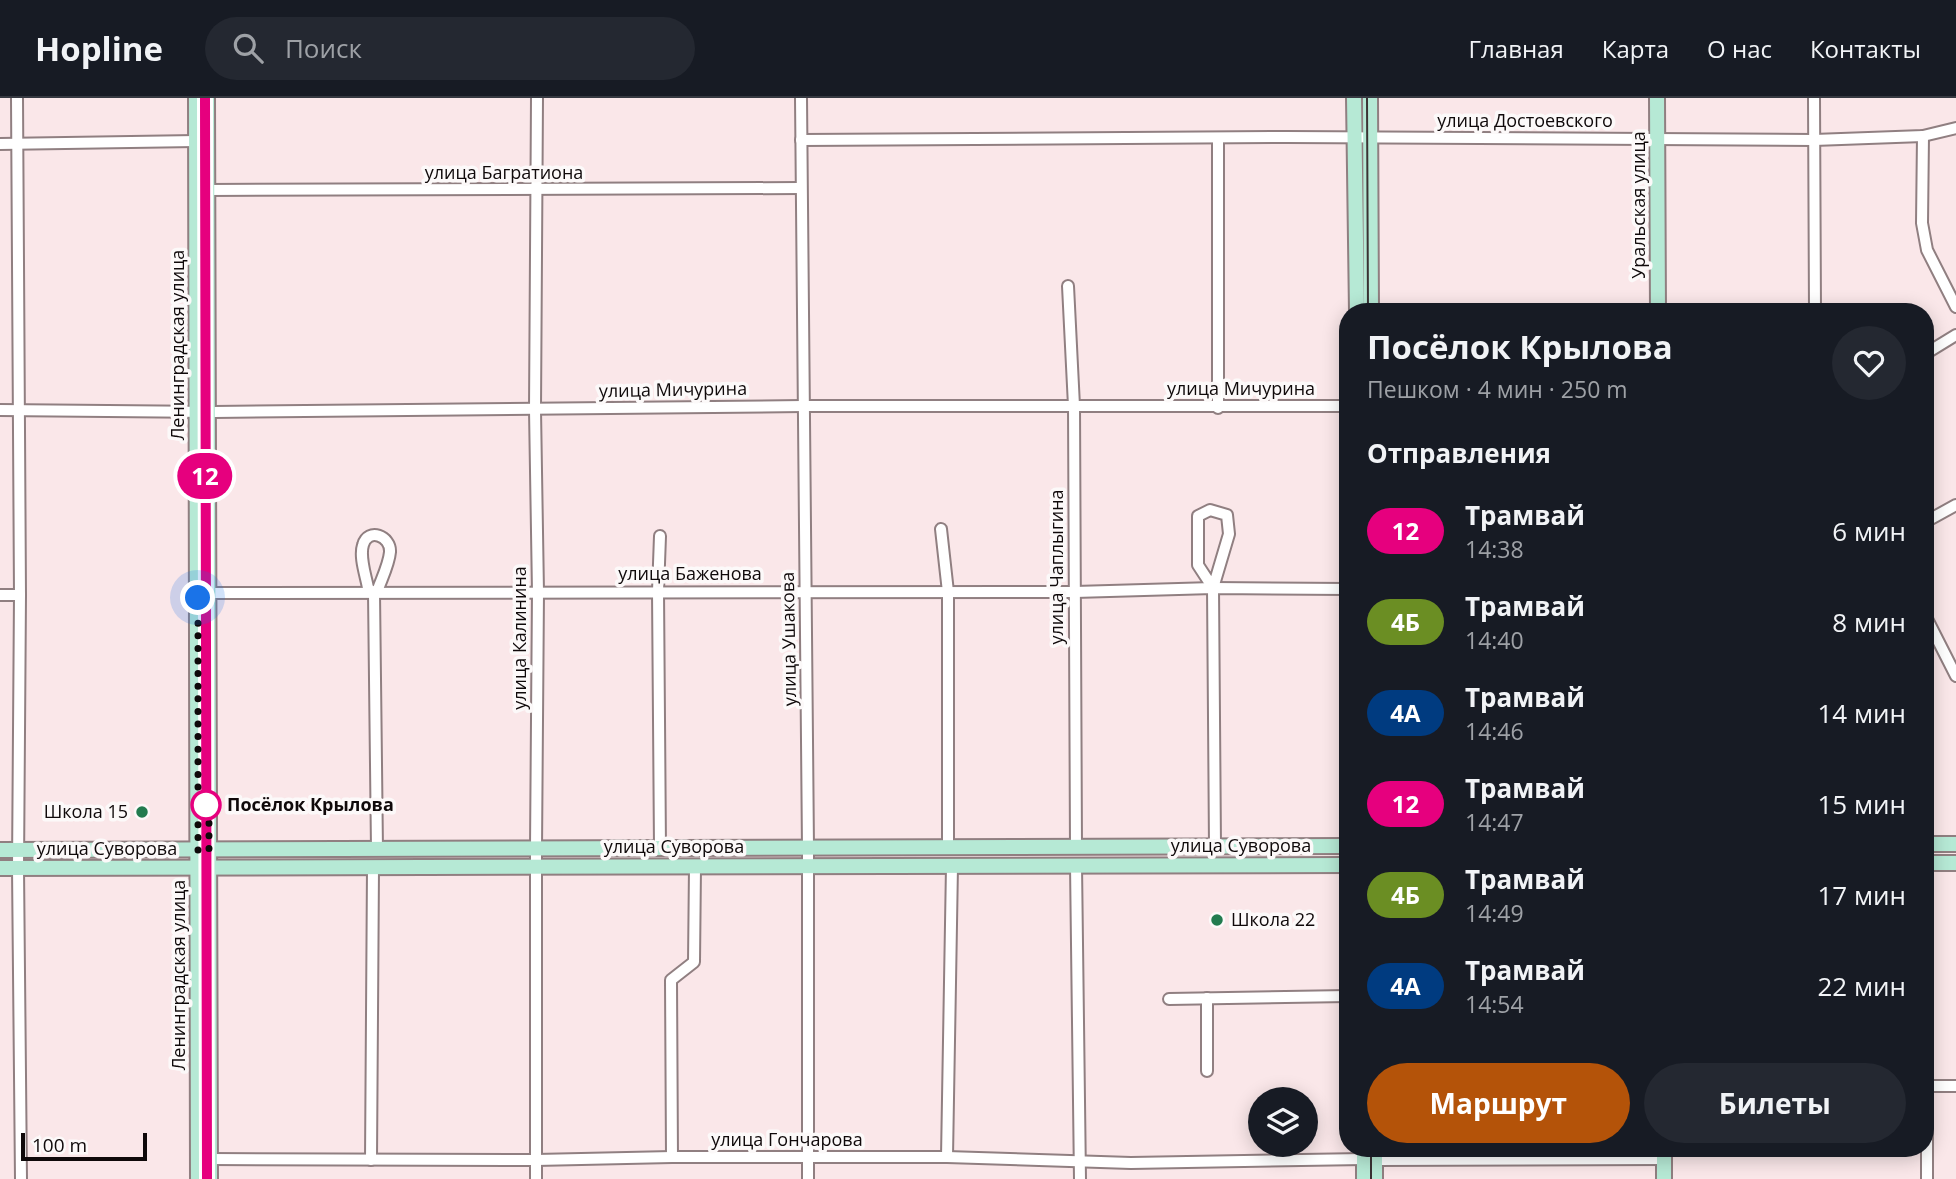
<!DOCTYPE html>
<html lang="ru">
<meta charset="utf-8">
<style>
:root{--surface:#171b24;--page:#242831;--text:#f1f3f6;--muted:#9ea1a6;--line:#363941;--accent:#b45309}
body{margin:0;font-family:"Open Sans",sans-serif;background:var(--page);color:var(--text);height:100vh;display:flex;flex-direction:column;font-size:26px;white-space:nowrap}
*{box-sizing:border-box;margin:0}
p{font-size:23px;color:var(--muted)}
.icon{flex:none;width:38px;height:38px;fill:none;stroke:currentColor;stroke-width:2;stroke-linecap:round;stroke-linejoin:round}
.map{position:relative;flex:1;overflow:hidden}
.sheet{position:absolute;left:1339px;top:205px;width:595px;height:854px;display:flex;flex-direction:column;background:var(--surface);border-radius:28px;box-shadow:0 4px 18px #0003}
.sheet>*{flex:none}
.badge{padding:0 14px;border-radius:23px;font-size:24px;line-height:46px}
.fabs{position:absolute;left:1248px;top:989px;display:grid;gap:14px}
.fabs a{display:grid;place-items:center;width:70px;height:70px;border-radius:50%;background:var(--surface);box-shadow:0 4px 18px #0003;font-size:35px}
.scale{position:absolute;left:21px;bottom:18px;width:126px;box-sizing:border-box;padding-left:7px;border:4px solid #0f090a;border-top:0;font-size:19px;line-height:24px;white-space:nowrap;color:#0f090a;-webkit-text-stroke:5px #fcf9f9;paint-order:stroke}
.you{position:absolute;width:35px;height:35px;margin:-18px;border:5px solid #fff;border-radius:50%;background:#1a73e8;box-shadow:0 0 0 10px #1a73e833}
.map>.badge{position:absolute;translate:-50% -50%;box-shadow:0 0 0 4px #fff}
h2{padding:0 28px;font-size:26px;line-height:63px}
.round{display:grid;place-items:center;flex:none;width:74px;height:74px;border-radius:37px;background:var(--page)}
.summary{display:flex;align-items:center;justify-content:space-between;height:119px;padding:0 28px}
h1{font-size:33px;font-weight:700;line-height:52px}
.primary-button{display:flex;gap:14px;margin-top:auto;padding:14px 28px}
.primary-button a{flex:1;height:80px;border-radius:42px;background:var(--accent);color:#fff;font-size:28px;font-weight:700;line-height:80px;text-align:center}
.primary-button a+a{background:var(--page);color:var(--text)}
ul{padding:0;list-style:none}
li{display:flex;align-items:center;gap:21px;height:91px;padding:0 28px}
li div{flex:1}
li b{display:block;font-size:26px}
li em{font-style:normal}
li .badge{min-width:77px;font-weight:700;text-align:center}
header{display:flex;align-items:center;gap:42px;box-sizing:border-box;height:98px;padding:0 35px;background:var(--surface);border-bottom:2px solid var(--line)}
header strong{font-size:33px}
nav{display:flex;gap:38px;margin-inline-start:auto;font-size:24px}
.search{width:490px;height:63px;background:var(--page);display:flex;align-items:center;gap:18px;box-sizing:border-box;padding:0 24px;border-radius:38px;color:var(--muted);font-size:26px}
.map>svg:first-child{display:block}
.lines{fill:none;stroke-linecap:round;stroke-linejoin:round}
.street-casing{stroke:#907f81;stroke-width:14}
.secondary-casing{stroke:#907f81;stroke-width:18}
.street{stroke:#fff;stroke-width:10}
.secondary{stroke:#b6e9d5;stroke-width:14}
.tram{stroke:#3a3233;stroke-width:2}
.line-casing{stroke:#fff;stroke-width:16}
.line{stroke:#e6007e;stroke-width:10}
.walk{stroke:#0f090a;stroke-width:7;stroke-dasharray:0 12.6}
.stop-dot{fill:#fff;stroke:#e6007e;stroke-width:3.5}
.poi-dot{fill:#227b4f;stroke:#fcf9f9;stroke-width:2.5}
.labels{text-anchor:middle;stroke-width:7;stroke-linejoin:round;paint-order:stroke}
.street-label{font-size:18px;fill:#0f090a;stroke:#fcf9f9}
.stop-label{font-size:18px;font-weight:bold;fill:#0f090a;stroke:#fcf9f9;text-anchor:start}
.poi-label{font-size:18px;fill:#0f090a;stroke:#fcf9f9;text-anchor:end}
</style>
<header>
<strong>Hopline</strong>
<div class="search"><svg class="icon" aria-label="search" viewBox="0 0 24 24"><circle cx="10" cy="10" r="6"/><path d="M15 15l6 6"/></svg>Поиск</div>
<nav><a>Главная</a><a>Карта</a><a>О нас</a><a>Контакты</a></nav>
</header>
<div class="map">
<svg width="1956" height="1081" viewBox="0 0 1956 1081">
<rect width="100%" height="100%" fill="#fae7e9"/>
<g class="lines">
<g class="street-casing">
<g id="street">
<polyline points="17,0 20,497 18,770 21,1081"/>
<polyline points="801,0 808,750 808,1081"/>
<polyline points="1814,0 1815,214"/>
<polyline points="1923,38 1922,125 1927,152 1956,209"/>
<polyline points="1218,40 1218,310"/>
<polyline points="801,42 1288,39 1814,42 1923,38 1956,30"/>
<polyline points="0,46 196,43"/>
<polyline points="207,92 801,90"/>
<polyline points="1068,188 1074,308 1076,749"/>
<polyline points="1925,256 1956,237"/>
<polyline points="0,312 214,314 803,308 1348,308"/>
<polyline points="1925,424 1956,407"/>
<polyline points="941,431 948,494 948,750"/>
<polyline points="1213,490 1198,467 1198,418 1210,412 1227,417 1229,436 1213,490 1215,748"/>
<polyline points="208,495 1075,494 1213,490 1348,491"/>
<path d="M374,495L368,490C366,478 359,459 363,447C368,429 391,438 390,454C389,466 382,480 378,491L374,495L377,752"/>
<polyline points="0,497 20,497"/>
<polyline points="1925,517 1956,578"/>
<polyline points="660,750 658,493 660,438"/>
<polyline points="1076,767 1080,1081"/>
<polyline points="1207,900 1207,973"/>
<polyline points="1169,901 1348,898"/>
<polyline points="1925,988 1956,988"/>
<polyline points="1927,988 1927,1081"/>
<polyline points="672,1059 671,882 694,864 695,769"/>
<polyline points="947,1059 952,768"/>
<polyline points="210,1061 536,1062 672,1059 947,1059 1131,1065 1364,1061"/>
<polyline points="371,1062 373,770"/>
<polyline points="1375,1062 1664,1061"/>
<polyline points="536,1081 536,750 538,494 535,312 537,0"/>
</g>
</g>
<g class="secondary-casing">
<g id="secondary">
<polyline points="196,0 198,1081"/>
<polyline points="207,0 210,1081"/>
<polyline points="1354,0 1357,214"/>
<polyline points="1370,0 1371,214"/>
<polyline points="1657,0 1658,214"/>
<polyline points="1925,746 1956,746"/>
<polyline points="0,752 1348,748"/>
<polyline points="1925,765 1956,765"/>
<polyline points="0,770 1348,767"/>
<polyline points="1364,1050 1364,1081"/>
<polyline points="1375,1081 1375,1050"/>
<polyline points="1664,1081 1664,1050"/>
</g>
</g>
<use href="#street" class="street"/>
<use href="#secondary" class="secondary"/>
<g class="tram">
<polyline points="201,0 204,1081"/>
<polyline points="1367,0 1368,214"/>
<polyline points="1371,1081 1371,1050"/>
</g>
</g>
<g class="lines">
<g class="line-casing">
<polyline id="line" points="205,0 207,1081"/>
</g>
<use href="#line" class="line"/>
<polyline class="walk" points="198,500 198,752 209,752 209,715 206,707"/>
</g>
<circle class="stop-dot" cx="206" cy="707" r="14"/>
<g class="poi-dot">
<circle cx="142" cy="714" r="7"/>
<circle cx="1217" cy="822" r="7"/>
</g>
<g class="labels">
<g class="street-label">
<text x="1525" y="29">улица Достоевского</text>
<text x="504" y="81">улица Багратиона</text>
<text transform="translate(1639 107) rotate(-90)" y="6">Уральская улица</text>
<text transform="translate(178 247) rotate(-90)" y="6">Ленинградская улица</text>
<text x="1241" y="297">улица Мичурина</text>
<text transform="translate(673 292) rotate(-1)" y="6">улица Мичурина</text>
<text transform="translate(1057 469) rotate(-90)" y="6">улица Чаплыгина</text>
<text x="690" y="482">улица Баженова</text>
<text transform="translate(520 540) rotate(-90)" y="6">улица Калинина</text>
<text transform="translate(789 541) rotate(-91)" y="6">улица Ушакова</text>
<text x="1241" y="754">улица Суворова</text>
<text x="674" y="755">улица Суворова</text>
<text x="107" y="757">улица Суворова</text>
<text transform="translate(179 877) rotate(-90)" y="6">Ленинградская улица</text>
<text x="787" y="1048">улица Гончарова</text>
</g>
<g class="stop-label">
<text x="227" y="713">Посёлок Крылова</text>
</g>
<g class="poi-label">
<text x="128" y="720">Школа 15</text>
<text x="1231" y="828" text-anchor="start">Школа 22</text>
</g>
</g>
</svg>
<div class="fabs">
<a><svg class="icon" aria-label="layers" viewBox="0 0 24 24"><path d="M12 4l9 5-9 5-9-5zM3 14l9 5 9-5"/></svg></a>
</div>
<div class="scale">100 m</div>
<div class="you" style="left:198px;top:500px"></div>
<b class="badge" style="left:205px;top:378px;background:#e6007e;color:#fff">12</b>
<section class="sheet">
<div class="summary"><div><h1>Посёлок Крылова</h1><p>Пешком · 4 мин · 250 m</p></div><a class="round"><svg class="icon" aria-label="heart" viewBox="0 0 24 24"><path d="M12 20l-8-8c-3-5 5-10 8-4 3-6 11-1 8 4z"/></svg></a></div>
<h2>Отправления</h2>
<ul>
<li><span class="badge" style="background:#e6007e;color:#fff">12</span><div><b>Трамвай</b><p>14:38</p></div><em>6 мин</em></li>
<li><span class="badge" style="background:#6b8e23;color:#fff">4Б</span><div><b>Трамвай</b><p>14:40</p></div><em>8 мин</em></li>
<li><span class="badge" style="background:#003b80;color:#fff">4А</span><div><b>Трамвай</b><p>14:46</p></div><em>14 мин</em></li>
<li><span class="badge" style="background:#e6007e;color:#fff">12</span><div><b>Трамвай</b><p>14:47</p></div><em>15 мин</em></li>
<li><span class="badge" style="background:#6b8e23;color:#fff">4Б</span><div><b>Трамвай</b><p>14:49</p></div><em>17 мин</em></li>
<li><span class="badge" style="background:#003b80;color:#fff">4А</span><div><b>Трамвай</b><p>14:54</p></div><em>22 мин</em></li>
</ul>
<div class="primary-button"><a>Маршрут</a><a>Билеты</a></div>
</section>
</div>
